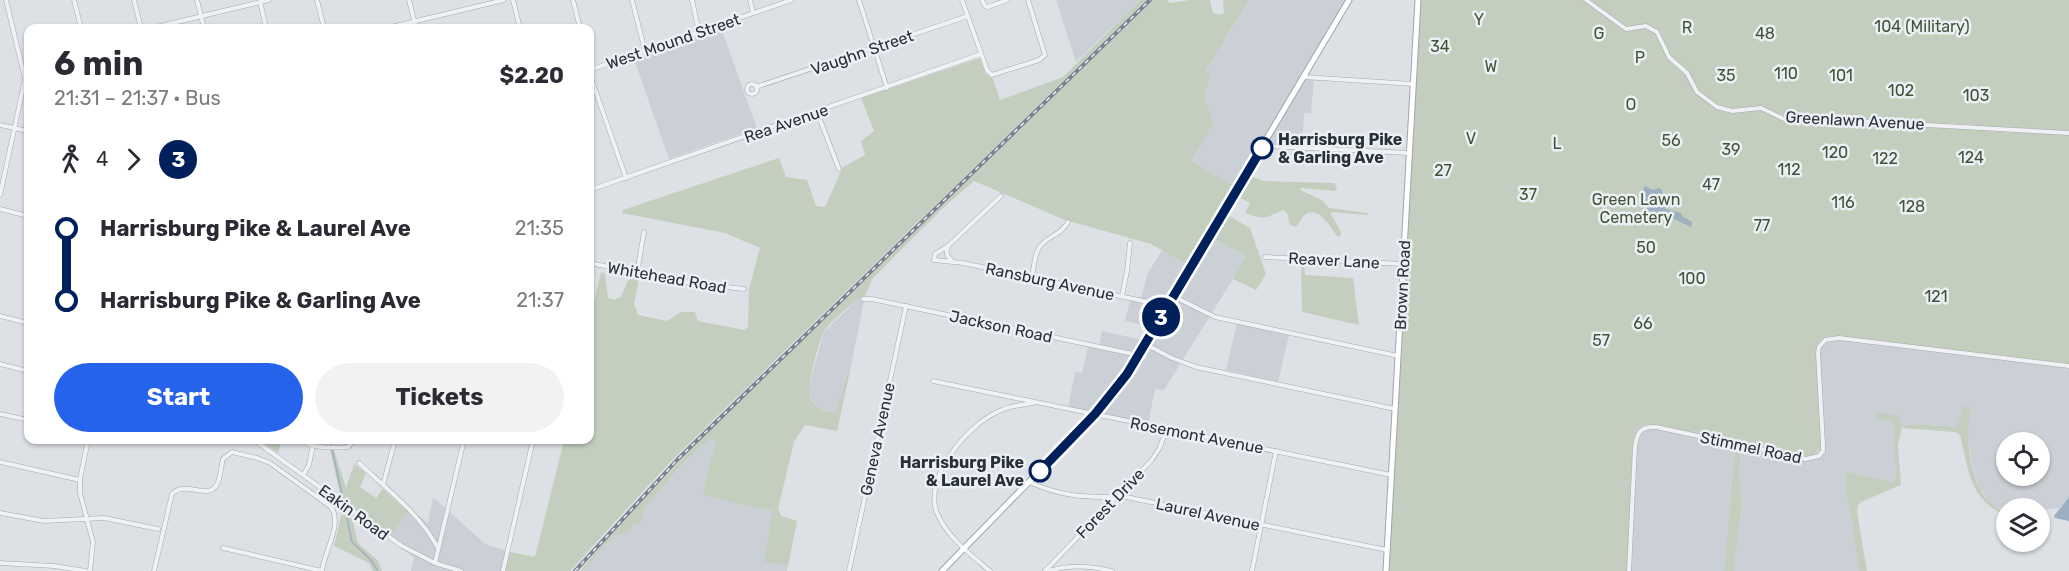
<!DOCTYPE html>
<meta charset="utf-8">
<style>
:root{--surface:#fff;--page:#f2f2f3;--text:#2b2b33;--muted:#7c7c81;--accent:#2563eb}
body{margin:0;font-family:Rubik,sans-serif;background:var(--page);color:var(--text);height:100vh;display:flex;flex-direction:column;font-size:22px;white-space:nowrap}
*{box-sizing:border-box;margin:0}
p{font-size:20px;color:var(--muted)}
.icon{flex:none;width:33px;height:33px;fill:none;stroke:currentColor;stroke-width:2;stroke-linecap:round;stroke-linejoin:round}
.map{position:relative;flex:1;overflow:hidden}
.sheet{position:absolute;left:24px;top:24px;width:570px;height:420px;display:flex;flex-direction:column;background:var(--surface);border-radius:12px;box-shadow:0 2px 4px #0004}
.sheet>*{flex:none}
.badge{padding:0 12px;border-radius:20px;font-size:21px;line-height:39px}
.tools{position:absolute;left:1996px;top:432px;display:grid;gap:12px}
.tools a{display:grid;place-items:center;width:54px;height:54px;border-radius:50%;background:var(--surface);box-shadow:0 2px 4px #0004;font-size:30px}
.map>.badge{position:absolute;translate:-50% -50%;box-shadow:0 0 0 3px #fff}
.legs{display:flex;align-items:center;gap:9px;height:66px;padding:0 30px;font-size:20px}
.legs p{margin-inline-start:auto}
.summary{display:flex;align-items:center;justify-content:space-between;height:102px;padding:0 30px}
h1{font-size:33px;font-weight:700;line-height:45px}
.action{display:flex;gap:12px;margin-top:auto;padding:12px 30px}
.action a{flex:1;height:69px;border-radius:36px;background:var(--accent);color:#fff;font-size:24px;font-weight:700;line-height:69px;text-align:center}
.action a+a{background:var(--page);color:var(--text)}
ul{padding:0 30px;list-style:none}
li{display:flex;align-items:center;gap:21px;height:72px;font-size:22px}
li i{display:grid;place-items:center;width:9px;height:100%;margin:0 8px;background:currentColor}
li i::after{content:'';width:15px;height:15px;margin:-8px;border:4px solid;border-radius:50%;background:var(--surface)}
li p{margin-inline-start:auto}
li:first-child i{background:linear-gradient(#0000 50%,currentColor 0)}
li:last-child i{background:linear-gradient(currentColor 50%,#0000 0)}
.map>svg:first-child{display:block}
.built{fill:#cbd0d6;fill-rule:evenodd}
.green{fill:#c4cebf}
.water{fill:#9cb0c1}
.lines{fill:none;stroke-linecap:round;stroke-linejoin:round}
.stream{stroke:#9cb0c1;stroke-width:1.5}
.minor-casing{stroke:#a3a8ae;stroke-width:5}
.major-casing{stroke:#9ea6af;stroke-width:7}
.minor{stroke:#eff1f4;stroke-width:4}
.major{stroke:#fff;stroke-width:5}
.rail-casing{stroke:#78818d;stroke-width:4}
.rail{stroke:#eceff3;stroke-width:1.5;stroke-dasharray:4.5;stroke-linecap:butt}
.line-1-casing{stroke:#fff;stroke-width:14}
.line-1{stroke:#00205b;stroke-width:9}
.stop-1-dot{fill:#fff;stroke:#00205b;stroke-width:3}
.labels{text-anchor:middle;stroke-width:5;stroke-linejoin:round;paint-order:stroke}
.park-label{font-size:16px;fill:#3e5437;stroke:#eceff3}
.street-label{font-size:16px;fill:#28303a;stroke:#eceff3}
.stop-label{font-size:16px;font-weight:bold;fill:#28303a;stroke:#eceff3;text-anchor:start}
</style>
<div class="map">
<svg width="2069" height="571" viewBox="0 0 2069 571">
<rect width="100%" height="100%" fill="#dde1e5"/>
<g class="built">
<polygon points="1056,0 1140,0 1076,62"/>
<polygon points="1249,0 1349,0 1303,76 1314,78 1311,113 1304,113 1302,148 1268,146 1242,191 1191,161 1214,123 1204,95 1211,79 1206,70"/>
<polygon points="721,28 757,128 669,159 634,59"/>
<polygon points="1205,235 1246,255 1233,279 1164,390 1155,389 1148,424 1068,408 1075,372 1082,373 1089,343 1099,345 1102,331 1147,341 1155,328 1125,321 1131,296 1141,298 1148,273 1162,250 1188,265"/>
<polygon points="865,296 850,371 847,371 837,413 833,414 818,407 811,399 809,389 814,367 824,332 860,297"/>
<polygon points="1237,323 1289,335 1278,382 1226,370"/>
<path d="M1833,336L2069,364V497L2059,508L2040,510V508H2007V513L1991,504L1979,487L1973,472L1964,406L1958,427L1913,424L1901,428L1893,421L1896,479L1893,482L1846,472V497L1849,503L1859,571H1734L1742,501L1739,474L1741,449L1735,447L1724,571H1627L1633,438L1637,427L1646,424L1656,425L1805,456L1818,452L1821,442L1816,349L1819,340L1822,337ZM2007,442H2040V476H2007Z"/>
<polygon points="707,439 715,440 702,495 773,511 764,562 788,566 787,571 583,571 615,535 634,524 641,523 644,509 685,461"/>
<polygon points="433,497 485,544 510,552 506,571 411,571 414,557 388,539 410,509 428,523"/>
</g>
<g class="green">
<polygon points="1140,0 1147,0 672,460 570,571 506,571 510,552 535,557 564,440 590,440 590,319 601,272 605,274 608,298 614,300 621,297 628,280 634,278 639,279 634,304 638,315 667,321 681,312 695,312 698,321 744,330 748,327 749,289 760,248 725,233 622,213 623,210 779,158 786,177 807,180 816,206 825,207 843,167 865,155 861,141 874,131 861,98 980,58 985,73 993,79 1000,100 1063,77"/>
<path d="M1153,0H1167L1170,3L1190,0H1210L1213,13L1219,15L1224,13L1223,0H1249L1206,70L1211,78L1204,95L1214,123L1191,161L1234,186L1188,265L1151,244L1065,220L974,181L944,207L873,278L865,296L860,297C850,306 829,322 823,333C818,345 807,385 810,397C813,406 828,414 836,413L848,370L850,371L837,431L805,425L794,442L778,509L781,516L797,521L788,566L764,562L772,511L702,495L715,441L709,439L685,461L644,509L641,524H634L626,534L615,535L583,571H580L626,517L708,432Z"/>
<path d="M1420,0H2069V364L1833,336C1823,336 1818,338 1816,349L1821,442L1820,448L1814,455L1805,456L1656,425L1646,424L1637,428L1633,438L1627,571H1388Z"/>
<path d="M1250,176L1264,181L1334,183L1337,188L1335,191L1301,188L1300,190L1322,200L1329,208L1368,213V215L1330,212L1341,232L1340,237L1337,236C1331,228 1319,206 1306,214C1302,217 1299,223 1296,227L1290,225L1287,213L1283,210C1263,219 1265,220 1245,213L1250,203L1238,197Z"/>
<polygon points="1227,215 1250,228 1266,274 1256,290 1233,279 1246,255 1213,239"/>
<polygon points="1301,263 1304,263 1305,275 1353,278 1359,325 1302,312"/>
<path d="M1964,406L1970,407C1966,442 1967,498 2007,513V516C1969,500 1969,471 1960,435L1955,432L1902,428L1898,445L1901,485L1861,502L1858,505L1857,512L1867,571H1859L1849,503L1846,497V472L1893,482L1896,479L1893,421L1877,419V412L1899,416L1902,427L1913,424L1957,427Z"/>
<polygon points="259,440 282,440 278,453"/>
<polygon points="1735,447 1741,448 1739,474 1742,501 1734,571 1724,571"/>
<polygon points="330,450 334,450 346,488 354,464 366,473 360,487 376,498 383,489 408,512 391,535 341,498"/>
<polygon points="343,508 349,513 353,522 358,543 378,561 382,571 373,571 369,563 334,546"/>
</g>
<g class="water">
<path d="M1645,186L1653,190L1659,188L1662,190L1665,209L1681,213L1682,216L1692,222L1691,227L1672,218L1650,212C1644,205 1639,195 1645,186Z"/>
<polygon points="2069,497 2069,521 2055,518 2054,516"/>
</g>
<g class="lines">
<g class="stream">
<polyline points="330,440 344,503"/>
<polyline points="345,508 352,542 370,559 378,571"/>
</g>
<g class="minor-casing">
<g id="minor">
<polyline points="74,0 81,28"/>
<polyline points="134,0 141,28"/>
<polyline points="197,0 204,28"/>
<polyline points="317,0 324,28"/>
<polyline points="409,0 416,28"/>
<polyline points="513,0 520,28"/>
<polyline points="573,0 580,28"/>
<polyline points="632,0 645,51"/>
<polyline points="692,0 699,32"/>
<polyline points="750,0 753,13"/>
<polyline points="859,0 887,88"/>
<polyline points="962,0 987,70 992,75 1039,60 1045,55 1028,0"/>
<polyline points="982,0 985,6 988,7 1007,0"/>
<polyline points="1586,0 1626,29 1646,26 1657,32 1669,57 1687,73 1697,92 1717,107 1732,111 1761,108 1786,120 1819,119 2069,133"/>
<polyline points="260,1 266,28"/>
<polyline points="152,28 269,0"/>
<polyline points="387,28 504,0"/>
<polyline points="590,70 791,0"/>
<polyline points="590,75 626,178"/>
<polyline points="1303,77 1413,84"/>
<circle cx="752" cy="89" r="5"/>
<polyline points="756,87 968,16"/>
<polyline points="817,112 839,169"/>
<polyline points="0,125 28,131"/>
<polyline points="1264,146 1409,153"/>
<polyline points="590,190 981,54"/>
<polyline points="0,195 25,79 6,0"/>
<polyline points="1001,196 948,246 935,254 934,260 963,263 1167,306"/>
<polyline points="0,209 28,216"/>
<path d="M948,247C945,253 947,256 952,261"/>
<polyline points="1265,257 1403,264"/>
<polyline points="590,263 677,281 744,289"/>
<polyline points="637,273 644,232"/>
<path d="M1032,277C1034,268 1034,255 1039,248C1046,236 1062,235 1068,222"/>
<polyline points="1122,296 1127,271 1130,243"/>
<polyline points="1173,296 1215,317 1398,356"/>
<polyline points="863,299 872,299 1138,355"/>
<polyline points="0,316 28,323"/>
<polyline points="1145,344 1172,358 1196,367 1395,409"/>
<polyline points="0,364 28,371"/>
<polyline points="933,381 1391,475"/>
<polyline points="0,414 28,420"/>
<polyline points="88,440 80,479 80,493 93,542 90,571"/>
<polyline points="254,440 402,546 435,563 461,571"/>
<path d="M302,440C312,449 335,448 348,447L354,440"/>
<polyline points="0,462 80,480"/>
<path d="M359,463C386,488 421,515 438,548"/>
<polyline points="303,475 309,465 313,445"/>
<path d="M1029,482C1065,498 1087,497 1126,497L1387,550"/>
<polyline points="383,485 395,440"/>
<polyline points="0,513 44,521 104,518 158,529"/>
<polyline points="223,548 322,571"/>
<polyline points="0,563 54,566 86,571"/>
<polyline points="435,563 464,440"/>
<path d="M154,571L172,494C187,479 210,503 218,482C221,475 221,466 223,459L232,452L257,458L270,463L331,507C343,524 324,552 322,571"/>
<polyline points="503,571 533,440"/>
<polyline points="849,571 906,306"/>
<path d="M990,571C971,555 947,537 937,513C923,478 967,426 997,412C1008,406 1021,405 1033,403"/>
<polyline points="1045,571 1151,461 1159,449 1167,429"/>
<path d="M1049,571C1070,564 1091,566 1112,571"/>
<polyline points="1252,571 1276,451"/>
<path d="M1629,571L1635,447C1637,433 1640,426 1656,427L1806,459L1819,456L1823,451V444L1818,353L1819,347L1825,340L1839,338L2069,366"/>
</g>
</g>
<g class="major-casing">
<g id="major">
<polyline points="942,571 1095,414 1127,374 1349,0"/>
<polyline points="1386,571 1418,0"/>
</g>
</g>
<use href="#minor" class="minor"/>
<use href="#major" class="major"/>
<g class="rail-casing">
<polyline id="rail" points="575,571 678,459 1150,0"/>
</g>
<use href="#rail" class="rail"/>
</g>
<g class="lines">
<g class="line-1-casing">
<polyline id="line-1" points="1040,471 1095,414 1127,374 1262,148"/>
</g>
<use href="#line-1" class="line-1"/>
</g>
<g class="stop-1-dot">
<circle cx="1262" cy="148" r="10"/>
<circle cx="1040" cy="471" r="10"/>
</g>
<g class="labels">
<g class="park-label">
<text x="1479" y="25">Y</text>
<text x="1922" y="32">104 (Military)</text>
<text x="1687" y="33">R</text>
<text x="1599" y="39">G</text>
<text x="1765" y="39">48</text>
<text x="1440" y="52">34</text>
<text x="1640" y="63">P</text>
<text x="1491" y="72">W</text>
<text x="1786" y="79">110</text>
<text x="1726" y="81">35</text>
<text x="1841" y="81">101</text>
<text x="1901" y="96">102</text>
<text x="1976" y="101">103</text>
<text x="1631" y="110">O</text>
<text x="1471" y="144">V</text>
<text x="1671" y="146">56</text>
<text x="1557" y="149">L</text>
<text x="1731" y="155">39</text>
<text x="1835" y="158">120</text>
<text x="1971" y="163">124</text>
<text x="1885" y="164">122</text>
<text x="1789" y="175">112</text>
<text x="1443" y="176">27</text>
<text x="1711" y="190">47</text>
<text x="1528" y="200">37</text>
<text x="1636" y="205">Green Lawn<tspan x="1636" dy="18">Cemetery</tspan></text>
<text x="1843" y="208">116</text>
<text x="1912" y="212">128</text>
<text x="1762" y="231">77</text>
<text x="1646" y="253">50</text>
<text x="1692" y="284">100</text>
<text x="1936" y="302">121</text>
<text x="1643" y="329">66</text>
<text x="1601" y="346">57</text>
</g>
<g class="street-label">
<text transform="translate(673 41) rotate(-19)" y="6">West Mound Street</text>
<text transform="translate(862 52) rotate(-19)" y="6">Vaughn Street</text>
<text transform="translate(1855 120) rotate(3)" y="6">Greenlawn Avenue</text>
<text transform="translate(786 123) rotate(-19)" y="6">Rea Avenue</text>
<text transform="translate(1334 260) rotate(3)" y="6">Reaver Lane</text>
<text transform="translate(667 277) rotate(10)" y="6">Whitehead Road</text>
<text transform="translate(1050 281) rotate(12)" y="6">Ransburg Avenue</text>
<text transform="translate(1402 285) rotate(-87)" y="6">Brown Road</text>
<text transform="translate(1001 326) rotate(12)" y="6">Jackson Road</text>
<text transform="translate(1197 435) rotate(11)" y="6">Rosemont Avenue</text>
<text transform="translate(877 439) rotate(-78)" y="6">Geneva Avenue</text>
<text transform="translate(1751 447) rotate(12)" y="6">Stimmel Road</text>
<text transform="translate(1110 503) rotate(-46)" y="6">Forest Drive</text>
<text transform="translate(354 512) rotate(36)" y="6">Eakin Road</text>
<text transform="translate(1208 514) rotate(12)" y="6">Laurel Avenue</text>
</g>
<g class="stop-label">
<text x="1278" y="145">Harrisburg Pike<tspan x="1278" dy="18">&amp; Garling Ave</tspan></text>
<text x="1024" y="468" text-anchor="end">Harrisburg Pike<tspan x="1024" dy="18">&amp; Laurel Ave</tspan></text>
</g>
</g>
</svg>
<div class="tools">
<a><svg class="icon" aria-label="locate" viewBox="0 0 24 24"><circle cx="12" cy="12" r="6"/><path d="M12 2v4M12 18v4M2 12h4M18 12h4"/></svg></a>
<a><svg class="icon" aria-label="layers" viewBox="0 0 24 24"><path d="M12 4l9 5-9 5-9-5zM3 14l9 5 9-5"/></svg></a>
</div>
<b class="badge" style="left:1161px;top:317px;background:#00205b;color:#fff">3</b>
<section class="sheet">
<div class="summary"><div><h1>6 min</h1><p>21:31 – 21:37 · Bus</p></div><b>$2.20</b></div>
<div class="legs"><svg class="icon" aria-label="walk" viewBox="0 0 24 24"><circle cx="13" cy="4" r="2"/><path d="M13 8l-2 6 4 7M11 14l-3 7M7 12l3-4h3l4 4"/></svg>4<svg class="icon" aria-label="forward" viewBox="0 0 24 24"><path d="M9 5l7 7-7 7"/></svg><b class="badge" style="background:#00205b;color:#fff">3</b></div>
<ul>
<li><i style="color:#00205b"></i><b>Harrisburg Pike &amp; Laurel Ave</b><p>21:35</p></li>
<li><i style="color:#00205b"></i><b>Harrisburg Pike &amp; Garling Ave</b><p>21:37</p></li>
</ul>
<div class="action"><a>Start</a><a>Tickets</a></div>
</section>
</div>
